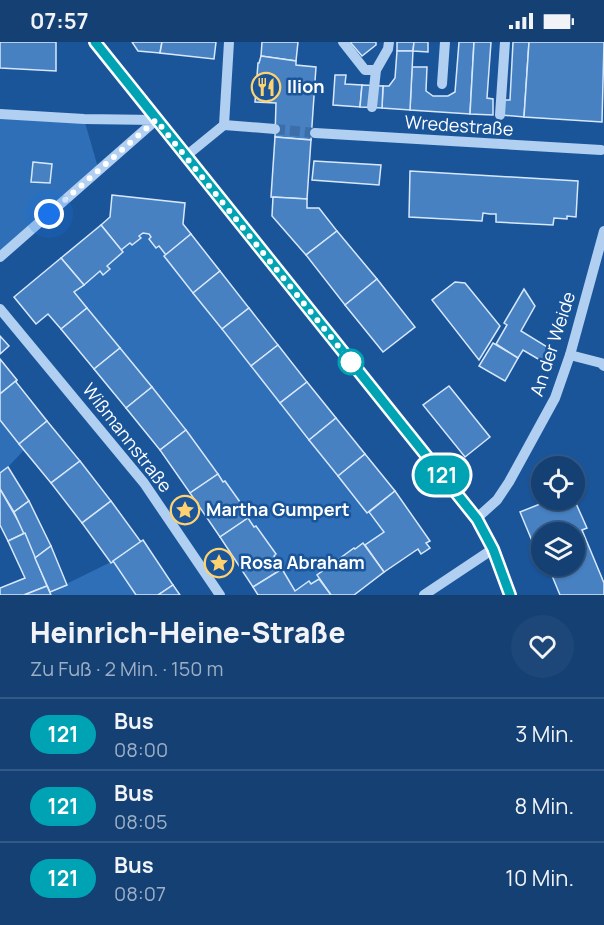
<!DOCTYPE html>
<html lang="de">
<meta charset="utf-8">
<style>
:root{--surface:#144074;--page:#1d4779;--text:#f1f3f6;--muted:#9dafc5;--line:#335986}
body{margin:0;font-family:Manrope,sans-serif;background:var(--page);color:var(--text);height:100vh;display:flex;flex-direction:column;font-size:22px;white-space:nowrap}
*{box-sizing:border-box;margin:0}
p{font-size:20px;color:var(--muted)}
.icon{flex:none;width:33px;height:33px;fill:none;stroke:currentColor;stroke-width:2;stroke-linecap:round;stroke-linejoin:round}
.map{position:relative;height:553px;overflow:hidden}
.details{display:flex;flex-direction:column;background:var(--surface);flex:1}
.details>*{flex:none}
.badge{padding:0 12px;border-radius:20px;font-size:21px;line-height:39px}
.fabs{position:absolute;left:531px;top:414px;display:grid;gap:12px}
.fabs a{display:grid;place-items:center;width:54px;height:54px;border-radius:50%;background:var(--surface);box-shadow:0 2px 4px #0004,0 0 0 2px var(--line);font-size:30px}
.you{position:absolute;width:30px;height:30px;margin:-15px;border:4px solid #fff;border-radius:50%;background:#1a73e8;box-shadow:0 0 0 9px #1a73e833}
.map>.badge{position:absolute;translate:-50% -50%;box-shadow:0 0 0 3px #fff}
.round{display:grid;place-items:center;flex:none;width:63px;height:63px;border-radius:32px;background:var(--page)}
.overview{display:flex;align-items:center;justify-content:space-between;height:102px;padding:0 30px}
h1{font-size:28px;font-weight:800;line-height:45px}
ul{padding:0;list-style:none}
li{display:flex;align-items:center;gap:18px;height:72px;padding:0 30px;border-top:2px solid var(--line)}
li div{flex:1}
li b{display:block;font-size:22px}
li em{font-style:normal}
li .badge{min-width:66px;font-weight:700;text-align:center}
.status{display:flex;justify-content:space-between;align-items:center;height:42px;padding:0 30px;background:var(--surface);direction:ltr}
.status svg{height:16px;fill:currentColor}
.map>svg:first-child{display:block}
.green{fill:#2e6fb7}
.building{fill:#4781c2;stroke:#d7e8fc;stroke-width:1.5}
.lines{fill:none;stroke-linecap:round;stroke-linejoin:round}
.minor-tunnel{stroke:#3c6ea9;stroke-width:10;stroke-dasharray:10 5;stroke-linecap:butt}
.minor{stroke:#b0cff1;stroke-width:10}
.line-casing{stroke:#fff;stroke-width:14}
.line{stroke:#00a3b4;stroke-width:9}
.walk{stroke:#fff;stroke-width:6;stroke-dasharray:0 10.8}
.stop-dot{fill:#fff;stroke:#00a3b4;stroke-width:3}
.labels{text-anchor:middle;stroke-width:5;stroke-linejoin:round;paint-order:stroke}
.poi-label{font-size:18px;font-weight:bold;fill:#fff;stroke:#1a559a;text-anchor:start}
.street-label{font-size:18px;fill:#fff;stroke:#1a559a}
</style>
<div class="status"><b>07:57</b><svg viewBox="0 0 49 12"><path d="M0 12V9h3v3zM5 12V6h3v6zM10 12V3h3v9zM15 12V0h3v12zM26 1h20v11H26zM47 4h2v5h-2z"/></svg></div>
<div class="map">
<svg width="604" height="553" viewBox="0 0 604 553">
<rect width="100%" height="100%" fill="#1a559a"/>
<g class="green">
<polygon points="0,72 84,77 99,129 0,215"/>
<path d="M143,191C153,193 160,205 166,213L164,214L384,490L365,503L363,502L355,507L354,506L325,526L326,527L317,533L319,537L311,542L309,539L295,549L274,514L275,512L243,469L245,467L225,439L223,440L186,388L74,250L100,229L103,233L110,227L107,224L123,210L121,208L130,201L132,203Z"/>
<polygon points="0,378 24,408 8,425 0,431"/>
<polygon points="113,519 136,553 51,553 50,550"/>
</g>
<g class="building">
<polygon points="0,0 56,0 56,29 0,26"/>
<polygon points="132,0 162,0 160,11 138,9"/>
<polygon points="162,0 216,0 214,17 160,11"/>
<polygon points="262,0 298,0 296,19 261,14"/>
<polygon points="350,0 376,0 376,3 362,14"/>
<polygon points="397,0 414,0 413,9 397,9"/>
<polygon points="414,0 428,0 428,10 413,9"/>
<polygon points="459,0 474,0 470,72 410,68 412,25 427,25 426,49 433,54 448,54 455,50"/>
<polygon points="474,0 491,0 487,56 493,57 493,73 470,72"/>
<polygon points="513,0 529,0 524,75 501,73 502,58 510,58"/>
<polygon points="529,0 604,0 602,80 524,75"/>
<polygon points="397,9 413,9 410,68 382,66 383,44 389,44 395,36"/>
<polygon points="261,14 296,19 296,23 316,25 311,98 275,95 276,61 255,60 258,21 259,21"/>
<polygon points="335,33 346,33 345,42 362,43 360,65 333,63"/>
<polygon points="362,43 383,44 382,66 360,65"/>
<polygon points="275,95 311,98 307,157 271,155"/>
<polygon points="314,119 381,123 379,143 312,138"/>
<polygon points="33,120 52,122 50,141 31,140"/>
<polygon points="410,129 578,139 576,175 567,174 567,177 554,176 553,183 496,180 496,172 490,172 483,171 482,179 409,175"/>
<polygon points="112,153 185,161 183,182 191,192 166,213 159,204 156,206 149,197 151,195 149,192 143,191 139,194 141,196 132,203 130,201 121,208 101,183 110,175"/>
<polygon points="273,155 307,157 307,166 319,166 337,189 306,213 272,174"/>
<polygon points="101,183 123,210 107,224 110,227 103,233 100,229 84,243 61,216"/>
<polygon points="337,189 377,237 345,263 306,213"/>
<polygon points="191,192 220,229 193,251 164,214"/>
<polygon points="61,216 84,243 74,250 87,266 61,287 48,272 36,282 14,255"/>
<polygon points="220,229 249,266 222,287 193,251"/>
<polygon points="377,237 415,285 383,310 345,263"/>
<polygon points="455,240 465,241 500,284 479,318 432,258"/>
<polygon points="524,247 535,264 521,289 549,306 545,321 523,308 518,316 496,302 507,283 504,281"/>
<polygon points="87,266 120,306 94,327 61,287"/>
<polygon points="249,266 278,303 251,324 222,287"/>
<polygon points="0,294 9,304 0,312"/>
<polygon points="493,301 518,316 505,339 479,324"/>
<polygon points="278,303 307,340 280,361 251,324"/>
<polygon points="120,306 152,345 126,366 94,327"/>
<polygon points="0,317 17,338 0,352"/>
<polygon points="17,338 16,340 47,379 19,402 0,378 0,352"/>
<polygon points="307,340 336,376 309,398 280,361"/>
<polygon points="449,344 490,395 465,415 423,363"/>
<polygon points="152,345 186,388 160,408 126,366"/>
<polygon points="336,376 365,412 338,434 309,398"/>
<polygon points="47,379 80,419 51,441 19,402"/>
<polygon points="186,388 218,432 190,451 160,408"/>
<polygon points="365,412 395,449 367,471 338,434"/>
<polygon points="80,419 111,459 82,481 51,441"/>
<polygon points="8,425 29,459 14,470 0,447 0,431"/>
<polygon points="218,432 223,440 225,439 245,467 243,469 248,476 220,495 190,451"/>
<polygon points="0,447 25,491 8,499 0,483"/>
<polygon points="395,449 430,499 426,501 430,506 421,512 418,507 384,530 365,503 384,490 369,470"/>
<polygon points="574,457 587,486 582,488 604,541 604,553 560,553 548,524 574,524 574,490 542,490 542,507 540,504 535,506 520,470 550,458"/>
<polygon points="29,459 51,504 35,516 14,470"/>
<polygon points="111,459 141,500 111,521 82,481"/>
<polygon points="248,476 254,485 256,484 276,512 274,514 282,527 253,545 220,495"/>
<polygon points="25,491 47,544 24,553 0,553 0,546 25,536 8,499"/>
<polygon points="143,498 173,543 158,553 136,553 113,519"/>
<polygon points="363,501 384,530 354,553 331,553 317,533 354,506 355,507"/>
<polygon points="51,504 67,543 50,550 35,516"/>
<polygon points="282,527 295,549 309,539 311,542 319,537 331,553 258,553 253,545"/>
<polygon points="173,543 180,553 158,553"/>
<polygon points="47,544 51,553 24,553"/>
</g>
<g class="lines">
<polyline class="minor-tunnel" points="275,87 315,91"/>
<g class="minor">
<polyline points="95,0 477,476 493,507 510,553"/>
<polyline points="343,0 365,28 376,28"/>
<polyline points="442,42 445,0"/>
<polyline points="372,65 376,28 388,7 389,0"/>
<polyline points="0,72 84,77 156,78 0,215"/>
<polyline points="500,73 505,0"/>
<polyline points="224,83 275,87"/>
<polyline points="315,91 601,108"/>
<polyline points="186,114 224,83 229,0"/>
<polyline points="0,267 144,441 220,553"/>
<polyline points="570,313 601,321 604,324"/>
<polyline points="477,476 497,458 509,440 555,356 570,313 604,189"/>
<polyline points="424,553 493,507"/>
</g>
</g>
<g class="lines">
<g class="line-casing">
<polyline id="line" points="95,0 477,477 493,507 510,553"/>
</g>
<use href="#line" class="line"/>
<polyline class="walk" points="49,172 156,78 351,320"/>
</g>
<defs>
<g id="restaurant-ring" transform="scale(1.5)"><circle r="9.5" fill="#1a559a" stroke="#ffd26f" stroke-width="1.5"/><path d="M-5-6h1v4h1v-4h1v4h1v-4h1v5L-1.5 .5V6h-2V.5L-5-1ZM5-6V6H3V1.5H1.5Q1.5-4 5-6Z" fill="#ffd26f"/></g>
<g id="sight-ring" transform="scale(1.5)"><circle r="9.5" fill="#1a559a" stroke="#ffd26f" stroke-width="1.5"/><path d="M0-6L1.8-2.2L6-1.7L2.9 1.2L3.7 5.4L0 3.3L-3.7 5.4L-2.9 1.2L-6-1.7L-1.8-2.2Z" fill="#ffd26f"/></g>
</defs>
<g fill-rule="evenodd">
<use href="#restaurant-ring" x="266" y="45"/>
<use href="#sight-ring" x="185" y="468"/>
<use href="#sight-ring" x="219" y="521"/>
</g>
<circle class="stop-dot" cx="351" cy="320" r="12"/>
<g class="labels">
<g class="poi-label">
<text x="287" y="51">Ilion</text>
<text x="206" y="474">Martha Gumpert</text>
<text x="240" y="527">Rosa Abraham</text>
</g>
<g class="street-label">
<text transform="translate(459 84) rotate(4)" y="6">Wredestraße</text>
<text transform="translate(553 302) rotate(-72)" y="6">An der Weide</text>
<text transform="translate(127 396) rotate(52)" y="6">Wißmannstraße</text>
</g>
</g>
</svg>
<div class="fabs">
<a><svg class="icon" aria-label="locate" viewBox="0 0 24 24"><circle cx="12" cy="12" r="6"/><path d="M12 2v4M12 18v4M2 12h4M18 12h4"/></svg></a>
<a><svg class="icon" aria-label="layers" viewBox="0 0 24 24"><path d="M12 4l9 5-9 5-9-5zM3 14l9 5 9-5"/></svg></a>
</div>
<div class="you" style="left:49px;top:172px"></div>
<b class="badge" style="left:442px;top:433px;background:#00a3b4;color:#fff">121</b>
</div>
<section class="details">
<div class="overview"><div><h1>Heinrich-Heine-Straße</h1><p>Zu Fuß · 2 Min. · 150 m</p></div><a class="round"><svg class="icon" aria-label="heart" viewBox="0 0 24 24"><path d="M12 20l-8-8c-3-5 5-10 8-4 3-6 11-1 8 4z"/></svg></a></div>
<ul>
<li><span class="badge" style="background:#00a3b4;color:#fff">121</span><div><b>Bus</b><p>08:00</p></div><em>3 Min.</em></li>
<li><span class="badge" style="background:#00a3b4;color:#fff">121</span><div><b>Bus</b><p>08:05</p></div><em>8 Min.</em></li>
<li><span class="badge" style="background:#00a3b4;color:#fff">121</span><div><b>Bus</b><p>08:07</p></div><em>10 Min.</em></li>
</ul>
</section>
